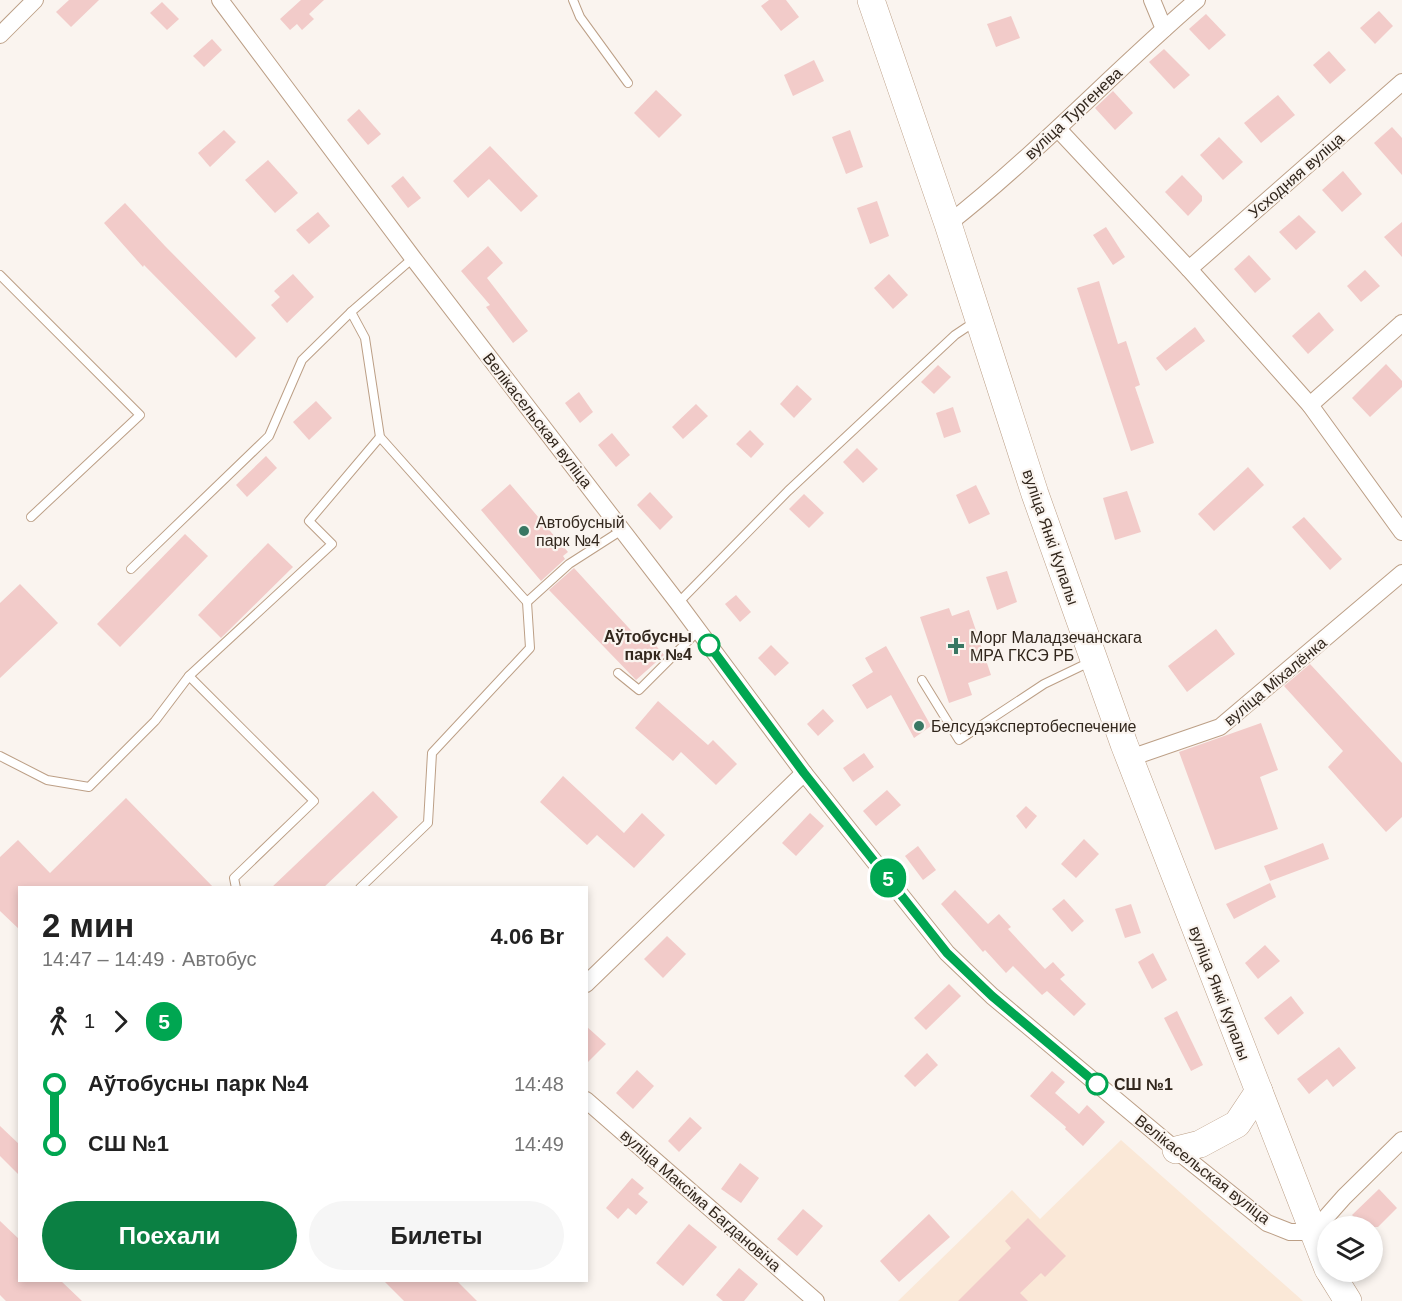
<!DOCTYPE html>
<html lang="ru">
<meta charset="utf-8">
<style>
:root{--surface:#fff;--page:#f6f6f6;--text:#222;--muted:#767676;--accent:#0b8043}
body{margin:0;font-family:Arial,sans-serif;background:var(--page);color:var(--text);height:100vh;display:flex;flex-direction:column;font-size:22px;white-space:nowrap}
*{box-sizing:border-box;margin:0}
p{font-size:20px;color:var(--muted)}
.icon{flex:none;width:33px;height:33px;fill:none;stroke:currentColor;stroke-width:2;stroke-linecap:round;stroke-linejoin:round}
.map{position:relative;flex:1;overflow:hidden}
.sheet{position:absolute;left:18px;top:886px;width:570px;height:396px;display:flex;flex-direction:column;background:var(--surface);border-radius:0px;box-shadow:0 3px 9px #0003}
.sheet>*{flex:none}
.badge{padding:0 12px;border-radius:20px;font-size:21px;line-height:39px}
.buttons{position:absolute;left:1317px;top:1216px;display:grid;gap:12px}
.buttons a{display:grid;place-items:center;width:66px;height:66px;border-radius:50%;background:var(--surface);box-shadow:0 3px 9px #0003;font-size:30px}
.map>.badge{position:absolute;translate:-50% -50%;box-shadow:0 0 0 3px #fff}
.legs{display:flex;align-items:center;gap:9px;height:66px;padding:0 24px;font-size:20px}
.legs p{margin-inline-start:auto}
.overview{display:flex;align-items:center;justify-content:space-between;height:102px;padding:0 24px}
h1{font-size:33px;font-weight:700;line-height:45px}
.primary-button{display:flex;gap:12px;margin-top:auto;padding:12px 24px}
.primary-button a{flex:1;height:69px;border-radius:36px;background:var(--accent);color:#fff;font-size:24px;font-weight:700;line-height:69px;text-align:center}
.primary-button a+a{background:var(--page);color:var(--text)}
ul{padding:0 24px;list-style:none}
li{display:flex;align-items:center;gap:21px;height:60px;font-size:22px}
li i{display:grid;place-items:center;width:9px;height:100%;margin:0 8px;background:currentColor}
li i::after{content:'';width:15px;height:15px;margin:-8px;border:4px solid;border-radius:50%;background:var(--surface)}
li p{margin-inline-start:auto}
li:first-child i{background:linear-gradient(#0000 50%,currentColor 0)}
li:last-child i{background:linear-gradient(currentColor 50%,#0000 0)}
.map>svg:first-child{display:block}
.education{fill:#fae8d7}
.building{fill:#f2cbc9}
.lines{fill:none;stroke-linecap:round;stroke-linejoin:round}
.lane-casing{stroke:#bc9f86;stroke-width:10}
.street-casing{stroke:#bc9f86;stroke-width:18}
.primary-casing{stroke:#bc9f86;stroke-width:28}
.lane{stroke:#fff;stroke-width:8}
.street{stroke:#fff;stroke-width:16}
.primary{stroke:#fff;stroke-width:27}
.line-1-casing{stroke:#fff;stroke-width:14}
.line-1{stroke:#00a651;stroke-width:9}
.poi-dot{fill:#397763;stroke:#faf4ef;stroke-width:2}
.stop-1-dot{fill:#fff;stroke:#00a651;stroke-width:3}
.labels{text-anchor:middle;stroke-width:4.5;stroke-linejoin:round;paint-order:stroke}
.street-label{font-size:16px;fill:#32271d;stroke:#faf4ef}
.poi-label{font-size:16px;fill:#32271d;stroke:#faf4ef;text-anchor:start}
.stop-label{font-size:16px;font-weight:bold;fill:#32271d;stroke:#faf4ef;text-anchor:end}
</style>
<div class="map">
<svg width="1402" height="1301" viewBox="0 0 1402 1301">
<rect width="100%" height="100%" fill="#faf4ef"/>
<polygon class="education" points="1121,1140 1303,1301 898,1301 1012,1190 1040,1219"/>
<g class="building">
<polygon points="69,0 99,0 71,27 56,12"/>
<polygon points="301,0 324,0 309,14 314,19 302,30 297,24 290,30 280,19"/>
<polygon points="769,0 786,0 799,17 781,31 761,6"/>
<polygon points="162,2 179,19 167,30 150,13"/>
<polygon points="1379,11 1393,26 1375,44 1360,28"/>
<polygon points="1206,14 1226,35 1209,50 1189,29"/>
<polygon points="1011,16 1020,38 996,47 987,24"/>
<polygon points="212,39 222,50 204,67 193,56"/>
<polygon points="1164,49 1190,75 1174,89 1149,62"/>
<polygon points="1329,51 1346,70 1330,84 1313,65"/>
<polygon points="814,60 824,81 793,96 784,75"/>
<polygon points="656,90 682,115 659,138 634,113"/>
<polygon points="1113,91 1133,113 1115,130 1095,108"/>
<polygon points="1278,95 1295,115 1261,143 1244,123"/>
<polygon points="359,109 381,134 368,145 347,120"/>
<polygon points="1392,127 1402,138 1402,175 1374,143"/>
<polygon points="224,130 236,142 210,167 198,153"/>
<polygon points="850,130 863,167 846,174 832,137"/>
<polygon points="1219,137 1243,162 1223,180 1200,155"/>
<polygon points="490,146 538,196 521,212 489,179 468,198 453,181"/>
<polygon points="268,160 298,193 275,213 245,180"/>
<polygon points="1343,171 1362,194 1342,212 1322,190"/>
<polygon points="1182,175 1202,196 1202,201 1188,216 1165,192"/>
<polygon points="403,176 421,198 408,208 391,186"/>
<polygon points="877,201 889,236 870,244 857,208"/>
<polygon points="125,203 165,246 256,338 236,358 144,265 143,267 104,223"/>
<polygon points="318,212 330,226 309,244 296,230"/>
<polygon points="1299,215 1316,232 1296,250 1279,232"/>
<polygon points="1402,222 1402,257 1384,237"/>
<polygon points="1106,227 1125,257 1113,265 1093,235"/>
<polygon points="488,246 503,263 487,278 528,331 513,343 486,307 490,305 461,271"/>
<polygon points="1249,255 1271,279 1255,293 1234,269"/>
<polygon points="1365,270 1380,286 1361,302 1347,286"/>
<polygon points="293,274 314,297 287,323 271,305 280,297 274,291"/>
<polygon points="889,274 908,295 893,309 874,288"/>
<polygon points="1099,281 1118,344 1126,341 1140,385 1135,387 1154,443 1131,451 1077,288"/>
<polygon points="1319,312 1334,330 1308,354 1292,336"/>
<polygon points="1195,327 1205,341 1166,371 1156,358"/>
<polygon points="1386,364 1402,381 1402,387 1370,417 1352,398"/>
<polygon points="938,365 951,377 934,394 921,382"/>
<polygon points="797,385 812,399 794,418 780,404"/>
<polygon points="579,392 593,412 580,423 565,403"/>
<polygon points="316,401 332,418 309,440 293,422"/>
<polygon points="696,404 708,416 683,439 672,427"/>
<polygon points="953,407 961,432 944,438 936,413"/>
<polygon points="750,430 764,444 751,458 736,444"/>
<polygon points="612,433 630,455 616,467 598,445"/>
<polygon points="857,448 878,469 863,483 843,462"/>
<polygon points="266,456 277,468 247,497 236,485"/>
<polygon points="1248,467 1264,485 1214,531 1198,514"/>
<polygon points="510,484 568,552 563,556 565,559 541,581 481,510"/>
<polygon points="976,485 990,514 969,524 956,495"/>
<polygon points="1127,491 1141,532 1115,540 1103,498"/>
<polygon points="650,492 673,517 660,530 637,505"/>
<polygon points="804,494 824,513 809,528 789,509"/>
<polygon points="1304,517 1342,559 1330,570 1292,527"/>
<polygon points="185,534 208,556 120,647 97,624"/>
<polygon points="268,543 293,567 221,638 198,615"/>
<polygon points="574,568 638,638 644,632 664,655 636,680 549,590"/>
<polygon points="1007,571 1017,602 997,610 986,577"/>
<polygon points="20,584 58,623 0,678 0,603"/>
<polygon points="736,595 751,612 740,622 725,604"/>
<polygon points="949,608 952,616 969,610 991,675 968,683 972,695 949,703 920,617"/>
<polygon points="1216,629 1235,654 1187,692 1168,666"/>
<polygon points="771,645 789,663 775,676 758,658"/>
<polygon points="886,646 931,726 914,738 891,695 867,709 852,685 873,672 865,658"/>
<polygon points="1310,664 1402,763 1402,817 1386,832 1328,767 1343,751 1284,686"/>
<polygon points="658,701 708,745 713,740 737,764 716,785 681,752 673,761 635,728"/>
<polygon points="823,709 834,721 818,736 807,724"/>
<polygon points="1261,723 1278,770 1260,777 1278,829 1215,850 1179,752"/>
<polygon points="864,753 874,767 853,782 843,768"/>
<polygon points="563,776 624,833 642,813 665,835 634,868 597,835 587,845 540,802"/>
<polygon points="887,790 901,805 876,826 863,811"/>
<polygon points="373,791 398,817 323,888 271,888"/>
<polygon points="126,798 214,888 20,888 20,930 0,911 0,857 18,840 50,873"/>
<polygon points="1026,806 1037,816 1026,829 1016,816"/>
<polygon points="810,813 824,826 796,856 782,843"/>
<polygon points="1084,839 1099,854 1076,878 1061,864"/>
<polygon points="1323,843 1329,859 1270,881 1264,866"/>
<polygon points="918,846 936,870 923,880 905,856"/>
<polygon points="1270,883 1276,897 1234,919 1226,904"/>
<polygon points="955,890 988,924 999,914 1011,927 1008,929 1045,969 1053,962 1065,975 1060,979 1086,1004 1074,1016 1047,991 1042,995 1013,966 1006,973 985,950 983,952 941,904"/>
<polygon points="1064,899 1084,921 1072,932 1052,909"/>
<polygon points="1131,904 1141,933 1125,938 1115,909"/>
<polygon points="667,936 686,954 663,978 644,959"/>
<polygon points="1265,945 1280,961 1258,979 1245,963"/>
<polygon points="1153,953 1167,980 1152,989 1138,962"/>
<polygon points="949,984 961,996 926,1030 914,1018"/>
<polygon points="1291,996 1304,1013 1278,1035 1264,1018"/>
<polygon points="1177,1011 1203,1065 1191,1071 1164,1018"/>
<polygon points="586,1026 606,1044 586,1064"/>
<polygon points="1339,1047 1356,1068 1333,1087 1327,1079 1309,1094 1297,1079"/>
<polygon points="927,1053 938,1065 915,1087 904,1076"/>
<polygon points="637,1070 654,1086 633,1109 616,1093"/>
<polygon points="1052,1071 1065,1082 1055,1093 1079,1114 1087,1105 1105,1122 1083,1146 1065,1129 1066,1127 1030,1096"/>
<polygon points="690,1117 702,1128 679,1152 668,1141"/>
<polygon points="0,1126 20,1145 20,1176 0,1156"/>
<polygon points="740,1163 759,1178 741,1203 721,1189"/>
<polygon points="632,1178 644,1188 638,1194 648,1202 636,1215 628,1208 618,1219 606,1208"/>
<polygon points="1379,1189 1397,1208 1378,1227 1364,1227 1352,1215"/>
<polygon points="803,1209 823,1226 797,1256 777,1239"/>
<polygon points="929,1214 950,1237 899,1282 880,1261"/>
<polygon points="1028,1218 1066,1256 1045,1277 1041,1273 1020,1293 1028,1301 958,1301 1011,1248 1005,1241"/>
<polygon points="0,1221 20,1240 20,1281 61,1281 82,1301 6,1301 0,1295"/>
<polygon points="689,1224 717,1247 683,1286 656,1263"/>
<polygon points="739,1268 758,1284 744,1301 723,1301 716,1295"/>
<polygon points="384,1281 457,1281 477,1301 404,1301"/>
</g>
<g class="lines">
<g class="lane-casing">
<g id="lane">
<polyline points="573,0 580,17 628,83"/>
<polyline points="413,258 351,312 365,338 380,437 527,602 569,564 622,530"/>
<polyline points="0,275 140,415 31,517"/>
<polyline points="131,569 269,436 302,360 351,312"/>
<polyline points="678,603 788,491 955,335 976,321"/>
<polyline points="618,673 639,690 698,631"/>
<polyline points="189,676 332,544 309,521 380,437"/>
<polyline points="922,680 959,740 1044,684 1092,661"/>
<polyline points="0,756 47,780 89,787 155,721 189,676 314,801 234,878 236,888"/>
<polyline points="360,888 428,823 432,753 530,648 527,602"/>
</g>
</g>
<g class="street-casing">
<g id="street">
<polyline points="220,0 413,258 678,603 804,773 947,953 992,996 1176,1150 1267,1223 1290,1232 1313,1232 1344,1197 1402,1140"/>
<polyline points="1152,0 1164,29"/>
<polyline points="0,35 35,0"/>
<polyline points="1058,129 1189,269 1310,405 1402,532"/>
<path d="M948,224C1036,155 1112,73 1197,0"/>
<polyline points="1189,269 1402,82"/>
<polyline points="1310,405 1402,323"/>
<polyline points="1130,758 1220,727 1402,573"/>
<polyline points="586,984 804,773"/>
<polyline points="586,1100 816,1301"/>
</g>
</g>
<g class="primary-casing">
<g id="primary">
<polyline points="871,0 948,224 1035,494 1124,744 1328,1269"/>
<polyline points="1176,1150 1200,1144 1237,1124 1259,1091"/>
<polyline points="1330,1272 1348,1301"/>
</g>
</g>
<use href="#lane" class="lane"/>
<use href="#street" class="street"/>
<use href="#primary" class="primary"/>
</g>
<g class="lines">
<g class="line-1-casing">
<polyline id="line-1" points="709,645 804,773 947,953 992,996 1097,1084"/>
</g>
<use href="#line-1" class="line-1"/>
</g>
<g class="poi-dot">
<circle cx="524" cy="531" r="6"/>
<path d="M953 637h6v6h6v6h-6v6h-6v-6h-6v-6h6z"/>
<circle cx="919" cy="726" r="6"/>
</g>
<g class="stop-1-dot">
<circle cx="709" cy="645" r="10"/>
<circle cx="1097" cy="1084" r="10"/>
</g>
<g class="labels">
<g class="street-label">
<text transform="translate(1073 113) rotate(-43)" y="6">вуліца Тургенева</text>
<text transform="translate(1296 175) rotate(-41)" y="6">Усходняя вуліца</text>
<text transform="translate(538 420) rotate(52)" y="6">Велікасельская вуліца</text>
<text transform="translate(1051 537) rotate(71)" y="6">вуліца Янкі Купалы</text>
<text transform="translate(1275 681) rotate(-40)" y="6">вуліца Міхалёнка</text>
<text transform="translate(1220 993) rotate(69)" y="6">вуліца Янкі Купалы</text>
<text transform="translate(1203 1169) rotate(38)" y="6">Велікасельская вуліца</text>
<text transform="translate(701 1200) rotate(41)" y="6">вуліца Максіма Багдановіча</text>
</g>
<g class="poi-label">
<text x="536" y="528">Автобусный<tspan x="536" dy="18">парк №4</tspan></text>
<text x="970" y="643">Морг Маладзечанскага<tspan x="970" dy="18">МРА ГКСЭ РБ</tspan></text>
<text x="931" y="732">Белсудэкспертобеспечение</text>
</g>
<g class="stop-label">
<text x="692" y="642">Аўтобусны<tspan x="692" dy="18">парк №4</tspan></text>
<text x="1114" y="1090" text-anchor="start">СШ №1</text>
</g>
</g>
</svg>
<div class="buttons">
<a><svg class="icon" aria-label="layers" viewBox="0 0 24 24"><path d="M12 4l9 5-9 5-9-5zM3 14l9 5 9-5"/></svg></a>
</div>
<b class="badge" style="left:888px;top:878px;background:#00a651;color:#fff">5</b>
<section class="sheet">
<div class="overview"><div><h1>2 мин</h1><p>14:47 – 14:49 · Автобус</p></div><b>4.06 Br</b></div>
<div class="legs"><svg class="icon" aria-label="walk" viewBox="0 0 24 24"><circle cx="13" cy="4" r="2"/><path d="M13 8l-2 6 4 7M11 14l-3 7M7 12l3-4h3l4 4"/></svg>1<svg class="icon" aria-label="forward" viewBox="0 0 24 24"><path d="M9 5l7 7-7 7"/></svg><b class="badge" style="background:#00a651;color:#fff">5</b></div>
<ul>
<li><i style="color:#00a651"></i><b>Аўтобусны парк №4</b><p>14:48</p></li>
<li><i style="color:#00a651"></i><b>СШ №1</b><p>14:49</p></li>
</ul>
<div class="primary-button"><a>Поехали</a><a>Билеты</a></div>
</section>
</div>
